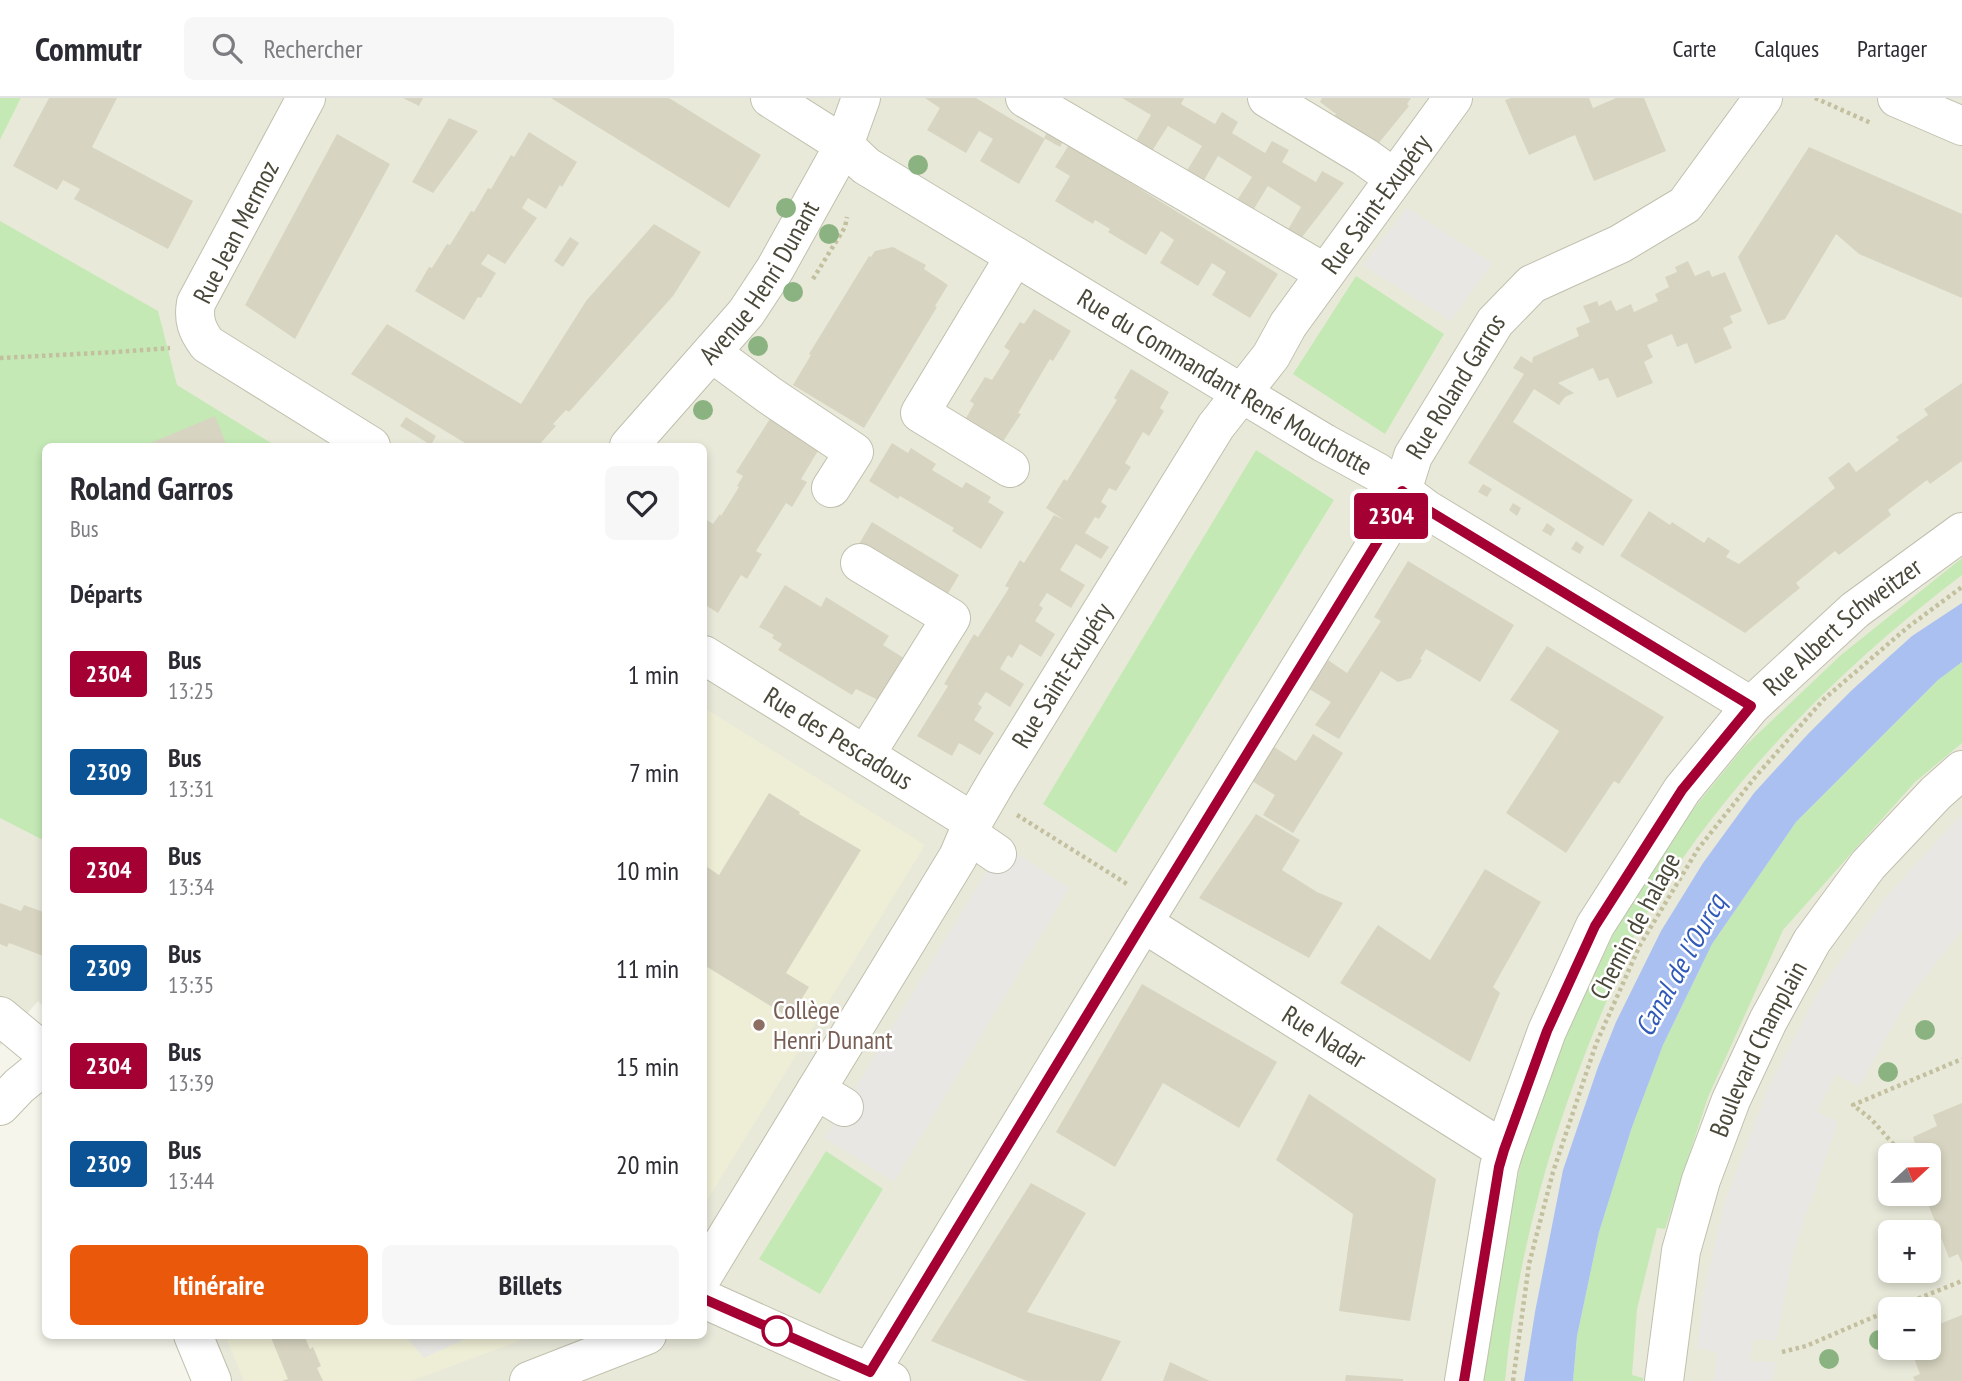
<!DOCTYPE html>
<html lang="fr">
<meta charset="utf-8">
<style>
:root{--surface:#fff;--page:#f7f7f7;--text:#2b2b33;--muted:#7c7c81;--line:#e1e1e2;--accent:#ea580c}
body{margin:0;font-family:"PT Sans Narrow",sans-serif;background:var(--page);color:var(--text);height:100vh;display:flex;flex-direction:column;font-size:26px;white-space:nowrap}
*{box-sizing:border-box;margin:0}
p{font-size:23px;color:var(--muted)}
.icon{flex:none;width:38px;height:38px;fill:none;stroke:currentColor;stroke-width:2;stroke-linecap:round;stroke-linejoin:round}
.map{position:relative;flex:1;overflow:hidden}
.side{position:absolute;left:42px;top:345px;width:665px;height:896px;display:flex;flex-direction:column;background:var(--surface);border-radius:10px;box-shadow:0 4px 10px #0003}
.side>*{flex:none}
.badge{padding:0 14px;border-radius:5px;font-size:24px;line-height:46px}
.needle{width:46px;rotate:68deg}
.tools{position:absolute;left:1878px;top:1045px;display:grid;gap:14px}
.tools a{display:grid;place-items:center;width:63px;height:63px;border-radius:10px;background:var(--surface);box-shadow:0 4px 10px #0003;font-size:35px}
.map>.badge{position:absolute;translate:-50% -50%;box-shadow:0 0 0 4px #fff}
h2{padding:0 28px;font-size:26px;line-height:63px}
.round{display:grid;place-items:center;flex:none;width:74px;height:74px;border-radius:10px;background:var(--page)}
.summary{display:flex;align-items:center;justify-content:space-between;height:119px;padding:0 28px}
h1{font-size:33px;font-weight:700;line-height:52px}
.button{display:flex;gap:14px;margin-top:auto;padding:14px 28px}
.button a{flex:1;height:80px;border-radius:10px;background:var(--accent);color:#fff;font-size:28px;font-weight:700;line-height:80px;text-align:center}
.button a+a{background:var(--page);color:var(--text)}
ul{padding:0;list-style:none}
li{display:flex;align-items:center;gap:21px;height:98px;padding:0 28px}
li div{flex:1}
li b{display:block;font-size:26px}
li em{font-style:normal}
li .badge{min-width:77px;font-weight:700;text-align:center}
header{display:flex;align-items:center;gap:42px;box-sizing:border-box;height:98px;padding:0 35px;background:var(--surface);border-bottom:2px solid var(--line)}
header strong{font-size:33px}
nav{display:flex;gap:38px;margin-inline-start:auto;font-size:24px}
.search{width:490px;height:63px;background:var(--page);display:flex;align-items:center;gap:18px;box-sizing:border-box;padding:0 24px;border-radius:10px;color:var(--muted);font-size:26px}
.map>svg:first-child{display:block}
.residential{fill:#e9e9da;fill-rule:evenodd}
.education{fill:#eeeed6}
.green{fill:#c4e9b5}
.parking{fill:#e8e7e3}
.water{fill:#a9c0f1}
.building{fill:#d7d5c1}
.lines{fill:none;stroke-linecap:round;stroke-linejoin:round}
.minor-casing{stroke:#c1c0ae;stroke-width:40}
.path{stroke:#c3c09f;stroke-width:4.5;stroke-dasharray:3.5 3.5;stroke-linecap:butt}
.minor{stroke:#fff;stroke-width:38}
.tree{fill:#8bb381}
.line-casing{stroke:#fff;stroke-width:16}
.line{stroke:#a50034;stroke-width:10}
.education-dot{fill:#8d6e63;stroke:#fff;stroke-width:2.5}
.stop-dot{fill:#fff;stroke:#a50034;stroke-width:3.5}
.labels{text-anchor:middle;stroke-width:5;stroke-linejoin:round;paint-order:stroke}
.street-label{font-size:26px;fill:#4a4839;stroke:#fff}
.education-label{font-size:26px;fill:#785e54;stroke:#fff;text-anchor:start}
.water-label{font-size:28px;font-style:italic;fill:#315ab8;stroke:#fff}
</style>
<header>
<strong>Commutr</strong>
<div class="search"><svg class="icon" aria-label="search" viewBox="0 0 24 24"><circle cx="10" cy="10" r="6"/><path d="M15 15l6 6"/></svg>Rechercher</div>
<nav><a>Carte</a><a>Calques</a><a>Partager</a></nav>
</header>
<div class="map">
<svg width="1962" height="1283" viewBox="0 0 1962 1283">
<rect width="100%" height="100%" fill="#f6f5eb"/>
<path class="residential" d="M21,0H1962V1283H228L212,1237H704V348H46L45,910L38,903L0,948V42ZM1890,1057H1928V1096H1890ZM1890,1134H1928V1172H1890ZM1890,1211H1928V1250H1890Z"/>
<g class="education">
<polygon points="704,610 925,747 704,1107"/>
<polygon points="225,1237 535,1237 411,1283 244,1283"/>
</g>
<g class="green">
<polygon points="0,0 21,0 0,42"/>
<polygon points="0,123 158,213 177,287 276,348 46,348 45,743 0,720"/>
<polygon points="1356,178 1444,236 1385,336 1293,276"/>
<polygon points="1256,352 1334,402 1116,755 1043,706"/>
<path d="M1962,460V477C1838,571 1724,686 1644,820C1628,846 1617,878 1605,907C1554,1026 1517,1153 1505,1283H1479L1480,1266L1533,1005L1645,770L1744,649L1841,557Z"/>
<polygon points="1962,564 1962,645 1915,684 1783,832 1708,999 1665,1131 1657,1130 1637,1211 1632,1277 1643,1280 1643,1283 1573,1283 1577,1238 1599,1134 1632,1029 1663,947 1712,846 1796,724 1938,582"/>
<polygon points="826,1053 883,1091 820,1196 759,1161"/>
</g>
<g class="parking">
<polygon points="1407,110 1492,165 1451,223 1363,167"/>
<polygon points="1962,716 1962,832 1907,902 1859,989 1836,976 1817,1014 1838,1024 1794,1152 1776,1243 1753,1241 1749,1263 1776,1264 1773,1283 1714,1283 1717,1254 1697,1250 1704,1194 1725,1104 1767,993 1817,896 1886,799"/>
<polygon points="1003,746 1069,790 894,1084 825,1040"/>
<polygon points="405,1237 473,1237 424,1260"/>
</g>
<polygon class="water" points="1962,505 1962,564 1938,582 1796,724 1712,846 1663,947 1632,1029 1599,1134 1577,1238 1573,1283 1524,1283 1535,1214 1563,1072 1598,969 1616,924 1661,833 1703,765 1754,695 1808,636 1852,592 1912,538"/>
<g class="building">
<polygon points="49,0 117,0 92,49 193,103 168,151 74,101 80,91 63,82 57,92 13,68"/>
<polygon points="403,0 423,0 419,8"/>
<polygon points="551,0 669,0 761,57 729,110"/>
<polygon points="925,0 976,0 1045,41 1019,86 980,63 993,41 979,33 966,55 927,32 940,10"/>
<polygon points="1122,0 1184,0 1181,6 1215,26 1222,14 1238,24 1232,35 1265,55 1272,43 1289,52 1282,64 1316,84 1322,73 1344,85 1299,143 1286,135 1301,109 1268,88 1252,114 1236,104 1252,79 1218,58 1203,84 1186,74 1202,48 1168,28 1152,53 1136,43 1151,17"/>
<polygon points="1322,0 1411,0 1407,6 1409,8 1373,52 1333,20 1336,16 1320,4"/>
<polygon points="1511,0 1589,0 1593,10 1616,0 1644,0 1666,53 1594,83 1575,37 1529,57 1505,2"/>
<polygon points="449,20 478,33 433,95 412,84"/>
<polygon points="1049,31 1065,40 1060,49 1044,40"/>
<polygon points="529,34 577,64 562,89 560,87 546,111 528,100 522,110 537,120 505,166 488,156 481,166 496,175 481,200 478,199 464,222 415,193 429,169 432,170 447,146 450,147 471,113 474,114 488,90 491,91 511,57 514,59"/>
<polygon points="337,36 390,66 295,241 245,207"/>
<polygon points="1069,47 1278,176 1250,220 1212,197 1226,174 1212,165 1198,188 1160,165 1174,142 1161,133 1146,157 1108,134 1110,131 1095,122 1093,126 1055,103 1070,78 1055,69"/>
<polygon points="1809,49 1962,116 1962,200 1859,156 1836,136 1785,221 1768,227 1738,159"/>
<polygon points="654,126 701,154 673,198 569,314 566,312 553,326 556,328 538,348 470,348 351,276 387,226 521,306 586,203"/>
<polygon points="570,139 579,145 563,169 554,163"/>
<polygon points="893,149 926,167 924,171 948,187 935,208 937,209 864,330 793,287 811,257 809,256 869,158 871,159 875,153"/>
<polygon points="1688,163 1695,178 1709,172 1712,179 1725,174 1742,213 1730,218 1733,225 1723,230 1732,250 1695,266 1687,245 1677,249 1672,236 1647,247 1653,259 1644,264 1653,285 1617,300 1608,280 1599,283 1593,270 1558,285 1574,295 1565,299 1559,307 1534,291 1513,324 1633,402 1603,448 1468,365 1524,276 1513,270 1521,258 1532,265 1533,259 1579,238 1576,230 1590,224 1583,208 1597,203 1599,208 1611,202 1616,213 1631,206 1634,214 1658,203 1655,196 1669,189 1665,179 1677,174 1675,169"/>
<polygon points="1034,211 1071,233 1053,263 1050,261 1018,315 1021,316 1002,345 965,322 974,306 970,303 985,279 992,282 1010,253 1004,249 1020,224 1024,226"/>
<polygon points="1131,271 1169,294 1160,310 1164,313 1149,338 1143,334 1125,365 1131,369 1116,393 1109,390 1101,404 1107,408 1099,421 1095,419 1085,435 1109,449 1101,461 1076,446 1060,472 1085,487 1071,510 1047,495 1039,507 1043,510 1035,523 1055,536 1041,559 1020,546 1012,560 1008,557 1000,571 1024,586 1010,609 986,594 978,606 982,609 974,622 994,635 980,657 959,645 952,658 917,638 948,588 944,586 974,536 978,539 1009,490 1005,488 1020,462 1024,465 1054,417 1064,422 1046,410 1064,381 1067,383 1117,302 1114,300"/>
<polygon points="1962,285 1962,363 1930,386 1927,382 1888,412 1891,417 1839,457 1835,453 1796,485 1800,490 1745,535 1620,458 1649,413 1670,427 1672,424 1704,445 1708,439 1730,453 1726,459 1739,466 1835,390 1828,380 1849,364 1856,374 1899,342 1896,339 1928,317 1924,311"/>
<polygon points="775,313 824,343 801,381 807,384 792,409 786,405 756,453 762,456 747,481 741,477 718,515 704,506 704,428 707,422 713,426 720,416 721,418 739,389 737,388 743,378 736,374"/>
<polygon points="215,318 227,348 143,348"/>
<polygon points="406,319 436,338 431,347 400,328"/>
<polygon points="892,345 908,355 911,350 936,366 932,372 962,390 966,384 991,399 988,404 1004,414 981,451 952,433 954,430 900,398 898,401 869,383"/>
<polygon points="1483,386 1492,391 1487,399 1478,394"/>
<polygon points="1513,405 1521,410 1517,418 1509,412"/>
<polygon points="872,424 959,477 946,499 859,446"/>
<polygon points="1547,425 1555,431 1551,438 1542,433"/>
<polygon points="1576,443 1584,449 1580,456 1571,451"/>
<polygon points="1408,463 1514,527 1480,584 1426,551 1420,561 1422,562 1411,580 1398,584 1381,573 1339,641 1315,627 1331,604 1309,591 1328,562 1347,575 1381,523 1374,519"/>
<polygon points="785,487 821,509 826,499 889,538 883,547 907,562 882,604 856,591 852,597 778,552 782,546 772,540 774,537 759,529"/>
<polygon points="1547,548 1664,619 1619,686 1614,683 1566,755 1506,715 1559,633 1510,602"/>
<polygon points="1313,636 1343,655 1293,735 1263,717 1275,697 1252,683 1274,649 1296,663"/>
<polygon points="769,695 800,714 799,716 861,752 786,875 809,889 790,920 704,867 704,767 719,777"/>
<polygon points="1256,716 1300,742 1282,772 1317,794 1343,805 1309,860 1199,800"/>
<polygon points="1485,771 1541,804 1493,889 1500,895 1470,964 1340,885 1378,827 1430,862"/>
<polygon points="0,805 21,813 24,807 46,815 46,859 9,845 7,849 0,846"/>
<polygon points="1142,886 1277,964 1239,1030 1163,985 1115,1069 1056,1034"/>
<polygon points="1309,996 1436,1081 1410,1223 1339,1213 1353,1116 1276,1062"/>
<polygon points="1962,1005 1962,1165 1958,1156 1949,1160 1935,1124 1927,1103 1937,1099 1928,1081 1928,1057 1919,1057 1913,1039 1937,1028 1933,1017"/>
<polygon points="1031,1085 1086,1115 1027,1214 1121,1243 1101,1283 1027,1283 931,1243"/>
<polygon points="1962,1217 1962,1283 1915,1283 1913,1279 1920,1276 1911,1252 1917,1250 1928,1250 1928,1244 1933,1242 1929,1230"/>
<polygon points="270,1237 304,1237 310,1251 313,1249 321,1268 317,1270 323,1283 282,1283 288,1281"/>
<polygon points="1170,1264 1210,1283 1163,1283"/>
<polygon points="1346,1277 1403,1281 1403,1283 1345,1283"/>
</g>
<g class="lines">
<g class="minor-casing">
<g id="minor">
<path d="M306,0L196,205C193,222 197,232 207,246L371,348"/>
<path id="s1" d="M770,0L844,47L866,68L1241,295L1324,345L1377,374L1426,411L1751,608"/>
<polyline points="1025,0 1325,175"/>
<polyline points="1267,0 1365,59 1394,80"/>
<polyline points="1897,0 1962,28"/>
<polyline points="712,255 769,297 854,354 831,390"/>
<path id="s2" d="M629,348L746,215L775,171L844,47L861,0"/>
<polyline points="1010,370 920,315 1015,158"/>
<polyline points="860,465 951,520 866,656"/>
<path id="s3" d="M704,557L973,724"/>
<polyline points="968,736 997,756"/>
<path id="s4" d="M1143,825L1504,1052"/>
<polyline points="0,918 46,956"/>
<polyline points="816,992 844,1009"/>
<polyline points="0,1008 19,988 46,966"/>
<path id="s5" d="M704,1176L958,759L973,724L998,681L1216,328L1271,258L1288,227L1453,0"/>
<polyline points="704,1201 833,1259 891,1283"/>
<polyline points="193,1237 212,1283"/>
<path id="s6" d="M870,1274L1143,825L1389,425L1402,393L1413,358L1495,224L1532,186L1620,146L1685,107L1763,0"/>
<polyline points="529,1283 647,1237"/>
<path id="s7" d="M1464,1283L1499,1069L1504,1052L1547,933L1595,828L1682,692L1751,608L1855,512L1962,434"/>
<path id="s8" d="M1664,1283L1681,1153L1701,1082L1731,1002L1768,923L1812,843L1868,767L1936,695L1962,672"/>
</g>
</g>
<g class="path">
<polyline points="1815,0 1871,25"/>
<polyline points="813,181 845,129 847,119"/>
<polyline points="0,260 116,254 170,250"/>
<polyline points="1017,717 1127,786"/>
<polyline points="1903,1057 1871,1021 1853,1007 1962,961"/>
<polyline points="1928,1096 1932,1101"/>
<polyline points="1892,1211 1962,1183"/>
<polyline points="1782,1254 1806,1248 1890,1212"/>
<polyline points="1513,1283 1529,1166 1553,1074 1596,946 1640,847 1698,751 1756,678 1824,601 1908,529 1962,489"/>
</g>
<use href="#minor" class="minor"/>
</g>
<g class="tree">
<circle cx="918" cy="67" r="10"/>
<circle cx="786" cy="110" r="10"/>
<circle cx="829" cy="136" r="10"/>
<circle cx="793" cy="194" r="10"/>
<circle cx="758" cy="248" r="10"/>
<circle cx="703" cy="312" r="10"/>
<circle cx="1925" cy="932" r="10"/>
<circle cx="1888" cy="974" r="10"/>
<circle cx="1879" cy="1242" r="10"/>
<circle cx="1829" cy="1261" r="10"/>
</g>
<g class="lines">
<g class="line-casing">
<polyline id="line" points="704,1201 870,1274 1143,825 1389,425 1402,393 1426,411 1751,608 1682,692 1595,828 1547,933 1504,1052 1499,1069 1464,1283"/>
</g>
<use href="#line" class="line"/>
</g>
<circle class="education-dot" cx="759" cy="927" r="7"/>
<circle class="stop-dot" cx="777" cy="1233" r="14"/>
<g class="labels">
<g class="street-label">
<text dy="9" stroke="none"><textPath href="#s5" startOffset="1265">Rue Saint-Exupéry</textPath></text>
<text transform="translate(236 134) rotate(-63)" y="9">Rue Jean Mermoz</text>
<text dy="9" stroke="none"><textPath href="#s2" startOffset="210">Avenue Henri Dunant</textPath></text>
<text dy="9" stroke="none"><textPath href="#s1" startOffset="537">Rue du Commandant René Mouchotte</textPath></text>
<text dy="9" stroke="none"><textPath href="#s6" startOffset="1148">Rue Roland Garros</textPath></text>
<text dy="9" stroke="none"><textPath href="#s7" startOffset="868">Rue Albert Schweitzer</textPath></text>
<text dy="9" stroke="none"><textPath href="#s5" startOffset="698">Rue Saint-Exupéry</textPath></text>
<text dy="9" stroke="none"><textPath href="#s3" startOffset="158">Rue des Pescadous</textPath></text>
<text transform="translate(1635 828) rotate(-62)" y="9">Chemin de halage</text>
<text dy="9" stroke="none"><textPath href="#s4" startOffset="214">Rue Nadar</textPath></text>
<text dy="9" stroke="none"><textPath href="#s8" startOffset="348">Boulevard Champlain</textPath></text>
</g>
<g class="education-label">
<text x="773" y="921">Collège<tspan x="773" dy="30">Henri Dunant</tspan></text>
</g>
<g class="water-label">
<text transform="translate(1680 867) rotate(-61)" y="10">Canal de l'Ourcq</text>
</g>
</g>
</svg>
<div class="tools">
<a><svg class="needle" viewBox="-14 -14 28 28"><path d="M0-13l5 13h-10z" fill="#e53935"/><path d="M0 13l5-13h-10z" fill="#7c7c81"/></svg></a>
<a>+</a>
<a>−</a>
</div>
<b class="badge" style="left:1391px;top:418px;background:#a50034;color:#fff">2304</b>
<section class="side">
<div class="summary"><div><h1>Roland Garros</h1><p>Bus</p></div><a class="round"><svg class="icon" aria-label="heart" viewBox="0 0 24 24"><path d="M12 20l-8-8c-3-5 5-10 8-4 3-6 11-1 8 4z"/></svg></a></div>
<h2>Départs</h2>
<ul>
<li><span class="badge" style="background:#a50034;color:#fff">2304</span><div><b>Bus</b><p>13:25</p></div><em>1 min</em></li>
<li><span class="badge" style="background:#0b5394;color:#fff">2309</span><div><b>Bus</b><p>13:31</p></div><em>7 min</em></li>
<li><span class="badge" style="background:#a50034;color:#fff">2304</span><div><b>Bus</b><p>13:34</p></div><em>10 min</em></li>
<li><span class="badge" style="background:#0b5394;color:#fff">2309</span><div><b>Bus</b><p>13:35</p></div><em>11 min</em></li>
<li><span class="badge" style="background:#a50034;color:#fff">2304</span><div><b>Bus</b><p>13:39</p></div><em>15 min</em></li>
<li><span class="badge" style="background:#0b5394;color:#fff">2309</span><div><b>Bus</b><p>13:44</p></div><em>20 min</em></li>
</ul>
<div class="button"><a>Itinéraire</a><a>Billets</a></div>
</section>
</div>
